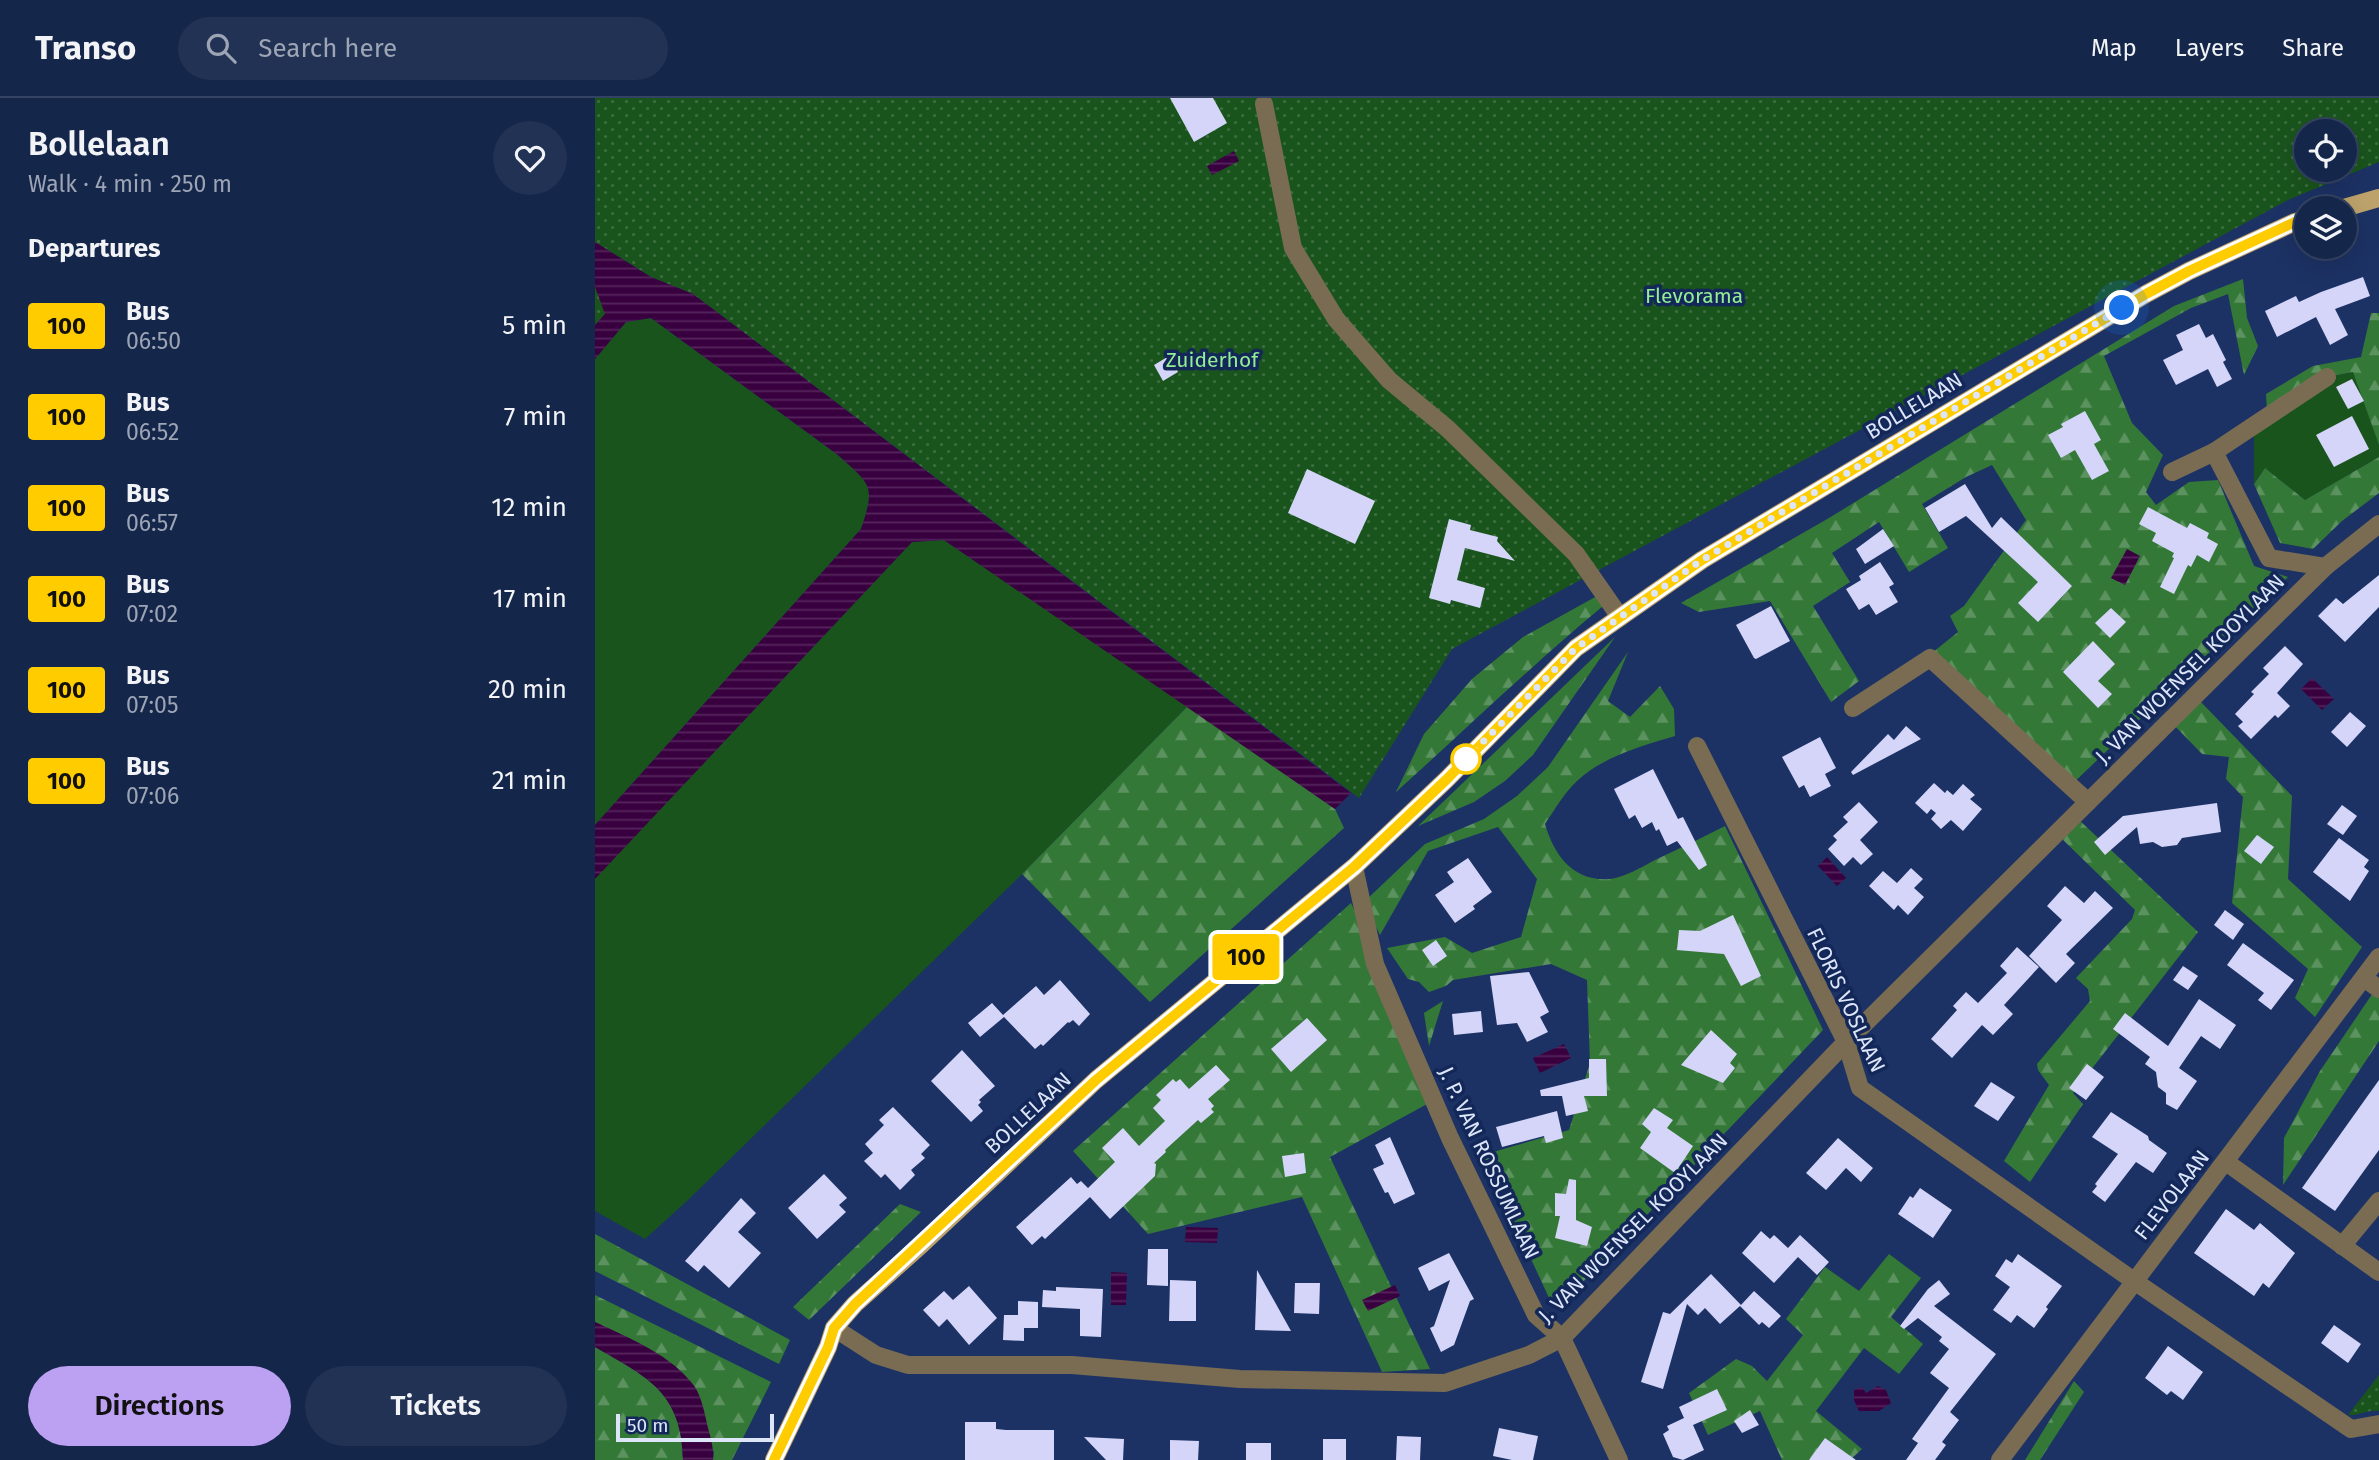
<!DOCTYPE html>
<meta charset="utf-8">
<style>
:root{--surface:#15264b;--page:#223255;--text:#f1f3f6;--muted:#9da5b5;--line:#344363;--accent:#bca0f2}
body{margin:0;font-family:"Fira Sans",sans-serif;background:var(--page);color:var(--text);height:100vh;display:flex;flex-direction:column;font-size:26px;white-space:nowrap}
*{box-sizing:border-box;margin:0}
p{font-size:23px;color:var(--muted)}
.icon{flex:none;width:38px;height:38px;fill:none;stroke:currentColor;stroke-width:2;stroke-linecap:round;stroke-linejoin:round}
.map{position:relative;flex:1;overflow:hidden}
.side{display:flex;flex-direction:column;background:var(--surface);width:595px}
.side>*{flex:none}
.badge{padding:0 14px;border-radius:5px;font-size:24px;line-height:46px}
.buttons{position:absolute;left:1699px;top:21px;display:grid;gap:14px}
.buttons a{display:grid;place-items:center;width:63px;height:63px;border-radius:50%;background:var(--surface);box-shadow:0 7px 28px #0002,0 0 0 2px var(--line);font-size:35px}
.scale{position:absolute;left:21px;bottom:18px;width:158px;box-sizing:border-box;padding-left:7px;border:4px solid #dde6f9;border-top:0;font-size:19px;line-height:24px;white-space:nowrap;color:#dde6f9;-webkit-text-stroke:5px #132859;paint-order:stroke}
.you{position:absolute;width:35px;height:35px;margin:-18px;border:5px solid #fff;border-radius:50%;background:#1a73e8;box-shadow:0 0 0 10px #1a73e833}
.map>.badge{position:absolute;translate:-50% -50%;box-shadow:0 0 0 4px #fff}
h2{padding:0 28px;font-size:26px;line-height:63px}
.round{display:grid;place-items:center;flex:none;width:74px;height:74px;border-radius:37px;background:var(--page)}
.summary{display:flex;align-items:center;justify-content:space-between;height:119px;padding:0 28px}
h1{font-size:33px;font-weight:600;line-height:52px}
.button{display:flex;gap:14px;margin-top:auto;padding:14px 28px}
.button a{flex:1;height:80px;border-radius:42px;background:var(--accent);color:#111;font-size:28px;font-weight:600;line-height:80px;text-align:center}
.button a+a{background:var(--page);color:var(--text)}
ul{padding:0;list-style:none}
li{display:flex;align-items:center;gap:21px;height:91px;padding:0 28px}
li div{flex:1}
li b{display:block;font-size:26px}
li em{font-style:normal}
li .badge{min-width:77px;font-weight:700;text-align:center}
header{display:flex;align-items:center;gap:42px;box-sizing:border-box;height:98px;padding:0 35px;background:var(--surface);border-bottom:2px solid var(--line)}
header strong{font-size:33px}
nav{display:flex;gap:38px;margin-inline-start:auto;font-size:24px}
.search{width:490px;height:63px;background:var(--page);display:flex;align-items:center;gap:18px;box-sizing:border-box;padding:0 24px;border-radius:38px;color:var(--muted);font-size:26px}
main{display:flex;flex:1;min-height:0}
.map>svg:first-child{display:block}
.grass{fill:#1a541d}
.forest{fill:url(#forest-firs)}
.park{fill:url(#park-dots);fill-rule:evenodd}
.water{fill:url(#water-rules)}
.building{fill:#d4d5f8}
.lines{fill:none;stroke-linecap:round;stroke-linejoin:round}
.minor{stroke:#796c52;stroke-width:18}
.major{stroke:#bda26b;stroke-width:18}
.line-casing{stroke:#fff;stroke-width:16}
.line{stroke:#fc0;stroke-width:10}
.walk{stroke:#dde6f9;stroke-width:7;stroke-dasharray:0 12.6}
.stop-dot{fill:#fff;stroke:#fc0;stroke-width:3.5}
.labels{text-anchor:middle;stroke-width:7;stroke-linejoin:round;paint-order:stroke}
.park-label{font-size:21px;fill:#93ee93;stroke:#132859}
.street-label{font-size:21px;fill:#dde6f9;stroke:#132859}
</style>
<header>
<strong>Transo</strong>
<div class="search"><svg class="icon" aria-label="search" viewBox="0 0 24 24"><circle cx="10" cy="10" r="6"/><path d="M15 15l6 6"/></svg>Search here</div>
<nav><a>Map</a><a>Layers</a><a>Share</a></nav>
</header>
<main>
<section class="side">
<div class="summary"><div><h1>Bollelaan</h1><p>Walk · 4 min · 250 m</p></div><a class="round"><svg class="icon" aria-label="heart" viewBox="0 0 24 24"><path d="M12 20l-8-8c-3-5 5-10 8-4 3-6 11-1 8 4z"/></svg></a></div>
<h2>Departures</h2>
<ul>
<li><span class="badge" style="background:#fc0;color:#111">100</span><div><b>Bus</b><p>06:50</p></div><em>5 min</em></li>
<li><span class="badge" style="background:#fc0;color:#111">100</span><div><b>Bus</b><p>06:52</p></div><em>7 min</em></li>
<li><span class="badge" style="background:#fc0;color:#111">100</span><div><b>Bus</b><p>06:57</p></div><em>12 min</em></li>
<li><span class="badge" style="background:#fc0;color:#111">100</span><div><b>Bus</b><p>07:02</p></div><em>17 min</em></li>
<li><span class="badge" style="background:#fc0;color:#111">100</span><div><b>Bus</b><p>07:05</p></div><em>20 min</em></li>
<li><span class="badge" style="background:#fc0;color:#111">100</span><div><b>Bus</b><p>07:06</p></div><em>21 min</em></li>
</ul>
<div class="button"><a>Directions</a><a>Tickets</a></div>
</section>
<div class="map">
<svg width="1784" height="1362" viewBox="0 0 1784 1362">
<defs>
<pattern id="forest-firs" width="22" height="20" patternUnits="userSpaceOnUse" patternTransform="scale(1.75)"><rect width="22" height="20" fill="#347837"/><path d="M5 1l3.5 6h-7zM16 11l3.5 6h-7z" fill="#5b925f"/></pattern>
<pattern id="park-dots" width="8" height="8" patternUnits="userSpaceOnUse" patternTransform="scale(1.75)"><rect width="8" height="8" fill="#1a541d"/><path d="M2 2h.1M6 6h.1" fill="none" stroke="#3b6d3f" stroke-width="1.8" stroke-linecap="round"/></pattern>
<pattern id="water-rules" width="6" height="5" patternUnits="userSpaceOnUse" patternTransform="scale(1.75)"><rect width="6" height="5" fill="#39003f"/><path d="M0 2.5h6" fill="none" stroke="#55255c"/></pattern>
</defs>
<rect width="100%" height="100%" fill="#1c3264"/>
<g class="grass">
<path d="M56,220L243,357C276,387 281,387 266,431L0,727V261L31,224Z"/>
<polygon points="1759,274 1784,347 1784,359 1710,402 1670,370 1659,385 1659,335 1732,279"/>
<polygon points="349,442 593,608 419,784 93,1102 50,1141 0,1113 0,780 317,444"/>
</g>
<g class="forest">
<polygon points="1648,181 1652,220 1663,248 1649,277 1633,196 1596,210 1509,258 1537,325 1568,357 1551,394 1561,407 1594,384 1623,382 1659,468 1693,479 1471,692 1332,559 1363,534 1355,518 1369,508 1431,422 1397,367 1371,379 1327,406 1353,450 1314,474 1284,424 1237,455 1255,484 1218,508 1264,583 1236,604 1175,503 1104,514 1086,505 1234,420 1579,208"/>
<polygon points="1776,215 1784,215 1784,347 1758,274 1732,279 1672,313 1671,296 1718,268 1766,259"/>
<polygon points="1784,359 1784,395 1747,423 1718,451 1685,445 1659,386 1670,370 1710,402"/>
<path d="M1002,498L1008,508C937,567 870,632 801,694L829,636L877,581L928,539Z"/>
<polygon points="1020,539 938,657 910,683 879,704 823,728"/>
<path d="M1033,554L1013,603L1035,619L1065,588L1079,611L1080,638C1047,648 1009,658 982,683C969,695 960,711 950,726C959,757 978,784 1015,781C1030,779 1047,769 1060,762C1083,751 1107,740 1130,728L1228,932L965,1208L955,1202L888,1057L974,1032L995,965L992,882L956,866L858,882L851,888L834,894L824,884L813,881L792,850L850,839L877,855L926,839L942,781L903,729L833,753L785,837L769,804L830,746L889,721L922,698L953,669Z"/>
<polygon points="1603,601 1697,698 1693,781 1767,849 1720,919 1700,900 1713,871 1637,805 1648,699 1631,681 1634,659 1607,656 1578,626"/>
<polygon points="593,608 740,711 749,730 555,904 427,776"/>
<polygon points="1482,720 1603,834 1478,995 1488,1006 1435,1084 1409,1063 1454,987 1443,972 1442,966 1495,903 1493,891 1481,880 1537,821 1540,812 1464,738"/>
<polygon points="756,805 845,999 735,1059 835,1271 787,1274 707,1099 553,1136 478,1053"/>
<polygon points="1784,886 1784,943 1688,1087 1689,1040 1725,973"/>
<polygon points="848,903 834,948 829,915"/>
<polygon points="305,1106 326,1114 214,1222 198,1209"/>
<polygon points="0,1136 195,1242 184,1266 0,1173"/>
<polygon points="1294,1156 1326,1180 1296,1219 1328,1246 1304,1276 1269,1250 1221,1313 1267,1351 1255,1362 1187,1362 1165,1313 1113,1337 1094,1295 1141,1261 1157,1268 1172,1283 1208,1237 1191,1221 1230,1169 1264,1193"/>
<polygon points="0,1197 176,1284 137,1362 118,1362 119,1354 44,1245 0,1224"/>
<path d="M0,1249C52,1279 87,1294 88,1362H0Z"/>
<polygon points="1479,1283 1489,1294 1445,1362 1430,1362"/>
</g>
<g class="park">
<path d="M0,0H1784V64L1693,102L857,551L764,700L98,196L56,179L0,144ZM1712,33H1750V72H1712Z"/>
<polygon points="0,184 23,202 0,227"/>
<path d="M1784,1277V1313C1772,1311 1764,1318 1753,1317Z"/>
</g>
<g class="water">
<polygon points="639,53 644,63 617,77 612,68"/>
<path d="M0,144L56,179L98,196L756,695L740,711L349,442L317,444L0,781V727L266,431C281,387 276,387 243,357L56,220L31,224L0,261V227L10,216L0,189Z"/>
<polygon points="1532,451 1545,458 1530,487 1516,480"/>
<polygon points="1717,580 1739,601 1727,612 1706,591"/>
<polygon points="1232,759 1251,780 1242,788 1223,768"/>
<polygon points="969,946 976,960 945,975 938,960"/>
<polygon points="591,1129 623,1130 622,1145 590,1144"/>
<polygon points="516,1174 532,1175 531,1207 516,1207"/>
<polygon points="800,1187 805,1198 773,1213 767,1202"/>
<path d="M0,1224C34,1240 77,1257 100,1289C107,1300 110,1317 113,1330C116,1341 119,1351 118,1362H88C87,1294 52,1279 0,1249Z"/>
<polygon points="1283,1288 1291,1292 1296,1305 1284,1313 1264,1313 1259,1302 1259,1292 1267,1289 1271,1295"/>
</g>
<g class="building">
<polygon points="575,0 618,0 632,25 599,44"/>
<polygon points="1768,179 1775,198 1740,211 1753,237 1735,247 1721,219 1682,239 1670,213 1701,198 1704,204 1726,194"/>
<polygon points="1604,226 1611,240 1618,236 1631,262 1628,264 1637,281 1622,289 1613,271 1581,287 1568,262 1588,252 1581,237"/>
<polygon points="574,258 583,274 568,283 559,267"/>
<polygon points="1757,281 1769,303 1753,311 1741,289"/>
<polygon points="1490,313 1506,342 1499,346 1514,373 1497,382 1480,352 1466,360 1453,337 1468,329 1466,326"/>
<polygon points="1757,318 1774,351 1739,369 1721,337"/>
<polygon points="712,371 780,403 760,446 693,415"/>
<polygon points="1370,386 1397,430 1406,419 1477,488 1443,524 1423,505 1443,484 1371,418 1344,434 1330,410"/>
<polygon points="1553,409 1592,430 1595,425 1614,435 1612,440 1623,446 1614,464 1602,457 1596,469 1593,467 1579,496 1565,489 1579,460 1577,459 1579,455 1557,443 1561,435 1544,426"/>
<polygon points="854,421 876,427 875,432 903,439 902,443 920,463 870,450 862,482 890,490 885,510 856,502 855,506 834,500"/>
<polygon points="1288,431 1299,448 1270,466 1261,451"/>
<polygon points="1285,464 1299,486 1294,489 1303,504 1281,517 1274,506 1264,512 1251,491 1266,482 1264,478"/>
<polygon points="1784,477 1784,509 1750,544 1723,518 1741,500 1748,506"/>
<polygon points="1176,508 1195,543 1161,561 1159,560 1141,527"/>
<polygon points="1516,510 1531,524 1515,540 1500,525"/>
<polygon points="1498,543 1520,566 1503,583 1517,596 1503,610 1468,574"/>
<polygon points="1690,548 1708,566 1682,595 1695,608 1683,620 1680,617 1656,641 1643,628 1648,624 1640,616 1659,596 1656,594 1674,576 1668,570"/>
<polygon points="1755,614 1771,628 1752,649 1736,634"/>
<polygon points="1311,628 1326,641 1258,677 1256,674 1293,636 1299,642"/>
<polygon points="1225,639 1241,670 1230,676 1236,688 1215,699 1209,687 1204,690 1187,659"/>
<polygon points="1058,671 1083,721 1088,719 1112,767 1104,772 1082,743 1072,748 1064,731 1061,733 1057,724 1047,730 1040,717 1034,721 1019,691"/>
<polygon points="1339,685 1350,695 1352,692 1358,697 1368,686 1380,697 1375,701 1387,711 1368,733 1356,722 1346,731 1336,721 1341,715 1336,711 1332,716 1320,705"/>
<polygon points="1264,704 1283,724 1265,742 1278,756 1266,767 1258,759 1249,768 1233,751 1242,742 1238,738 1253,724 1248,719"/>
<polygon points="1622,705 1626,734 1587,740 1582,747 1567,749 1558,744 1545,746 1542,729 1510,757 1499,744 1528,718"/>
<polygon points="1747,707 1762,718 1748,737 1732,726"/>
<polygon points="1662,737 1679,749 1666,766 1649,753"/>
<polygon points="1744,740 1774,762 1769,769 1774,773 1755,803 1718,774"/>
<polygon points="873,760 897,794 878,808 880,811 860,825 840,797 859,784 852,774"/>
<polygon points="1316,770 1328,781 1319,790 1329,799 1313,817 1303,807 1299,812 1274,788 1288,773 1302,785"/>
<polygon points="1470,788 1489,805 1500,793 1518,810 1471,856 1480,865 1461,885 1434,858 1467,822 1452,808"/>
<polygon points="1630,812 1649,826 1638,842 1619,827"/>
<polygon points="1138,817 1166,878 1146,888 1129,856 1082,852 1084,832 1105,833"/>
<polygon points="841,842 852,858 838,868 827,852"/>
<polygon points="1648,845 1699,882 1676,912 1663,902 1669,895 1632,867"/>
<polygon points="1422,849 1444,869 1409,907 1418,916 1398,937 1387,927 1357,960 1336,941 1362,912 1358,908 1371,894 1383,905 1412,875 1405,868"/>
<polygon points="1588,868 1603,878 1593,892 1578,882"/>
<polygon points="934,874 954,914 945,919 953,934 932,944 922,925 902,927 895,878"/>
<polygon points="465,882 495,916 484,928 478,922 474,925 473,924 448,948 446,946 440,951 409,919 385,939 373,925 397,905 408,917 441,888 449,897"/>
<polygon points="1604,901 1641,927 1625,951 1606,938 1584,970 1602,983 1582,1012 1571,1006 1571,995 1563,989 1561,974 1550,966 1555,959 1518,931 1530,915 1573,948"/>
<polygon points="886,913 888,934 859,937 857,916"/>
<polygon points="712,920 732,942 696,974 676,951"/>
<polygon points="1116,932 1142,956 1135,965 1140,970 1128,985 1086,967"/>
<polygon points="367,952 400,988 384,1002 386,1004 383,1007 388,1013 376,1024 336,983"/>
<polygon points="994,961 1011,961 1012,998 989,998 993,1013 971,1018 967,998 946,998 945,992 994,980"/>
<polygon points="1492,966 1509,979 1491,1002 1474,990"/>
<polygon points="621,967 635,982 613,1001 619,1008 616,1011 619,1014 606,1025 603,1022 570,1052 571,1054 559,1065 561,1066 560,1078 515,1121 495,1099 450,1141 447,1138 437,1147 421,1129 476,1079 482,1086 486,1083 493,1090 520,1064 507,1050 528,1030 544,1048 570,1023 558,1010 566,1002 561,997 578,981 581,984 585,981 594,991"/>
<polygon points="1784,982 1784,1052 1740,1113 1707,1090"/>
<polygon points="1396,984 1420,999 1403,1023 1379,1008"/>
<polygon points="298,1009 335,1047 326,1056 330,1060 316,1072 320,1077 305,1092 290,1076 286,1080 269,1063 278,1055 270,1046 289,1027 284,1022"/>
<polygon points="1059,1010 1078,1022 1072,1030 1098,1048 1080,1075 1045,1050 1056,1034 1047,1026"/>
<polygon points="962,1013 968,1040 951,1045 949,1038 907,1049 901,1029"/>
<polygon points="1516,1014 1553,1038 1554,1042 1572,1055 1558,1075 1541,1064 1510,1104 1497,1094 1502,1088 1500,1086 1523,1056 1497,1039"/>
<polygon points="795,1039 820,1096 799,1106 793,1094 790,1095 778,1071 789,1066 780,1047"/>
<polygon points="1243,1040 1278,1070 1266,1084 1251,1070 1231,1092 1211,1075"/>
<polygon points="709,1055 711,1075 690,1079 687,1058"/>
<polygon points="229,1076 252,1100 244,1107 251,1114 222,1141 193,1110"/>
<polygon points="974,1081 981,1082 981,1122 997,1129 992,1148 960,1140 965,1118 960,1118 960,1095 971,1096"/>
<polygon points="1325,1090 1357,1112 1338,1140 1303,1116 1315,1098 1318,1100"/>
<polygon points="146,1100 161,1115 143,1134 166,1155 134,1190 109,1167 103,1174 90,1163"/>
<polygon points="1631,1111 1659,1132 1665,1125 1700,1155 1674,1190 1668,1185 1659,1198 1599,1155"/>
<polygon points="1166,1133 1175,1141 1179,1137 1193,1150 1205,1137 1234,1164 1222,1177 1203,1159 1179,1185 1147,1155"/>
<polygon points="553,1151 573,1151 573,1188 552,1187"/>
<polygon points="854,1155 879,1201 875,1203 859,1247 846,1254 835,1230 839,1228 855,1182 834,1193 823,1170"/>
<polygon points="1423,1156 1467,1188 1451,1209 1453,1211 1439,1230 1422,1217 1416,1225 1398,1212 1415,1189 1400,1178 1411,1161 1417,1165"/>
<polygon points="662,1172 696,1233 660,1232"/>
<polygon points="1116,1176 1146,1207 1159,1193 1186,1218 1174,1230 1167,1224 1164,1227 1145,1208 1125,1226 1110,1210 1103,1217 1092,1206 1068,1291 1046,1284 1068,1214 1075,1216"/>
<polygon points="575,1182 601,1183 601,1223 574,1223"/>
<polygon points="1344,1182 1355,1196 1339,1208 1401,1256 1355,1314 1364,1322 1347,1344 1351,1347 1340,1362 1311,1362 1323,1345 1317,1341 1354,1290 1335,1275 1354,1251 1344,1243 1347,1239 1323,1220 1309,1231 1305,1228 1333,1191"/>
<polygon points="700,1185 725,1185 724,1216 699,1215"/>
<polygon points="374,1188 402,1220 374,1247 352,1221 344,1229 328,1212 349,1193 358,1202"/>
<polygon points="461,1189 508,1191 506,1239 485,1238 485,1211 447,1209 448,1192 461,1193"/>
<polygon points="423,1203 443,1204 443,1230 429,1230 429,1243 408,1242 409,1217 423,1217"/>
<polygon points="1739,1227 1766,1246 1753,1265 1726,1245"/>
<polygon points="1573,1248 1608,1274 1588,1302 1576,1293 1572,1297 1550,1280"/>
<polygon points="1122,1291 1132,1312 1098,1327 1109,1352 1088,1362 1078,1359 1068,1336 1074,1332 1072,1328 1089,1320 1084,1309"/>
<polygon points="1155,1312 1164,1327 1147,1335 1139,1323"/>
<polygon points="370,1324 401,1324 401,1331 411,1332 459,1332 459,1362 370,1362"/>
<polygon points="904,1330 943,1338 938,1362 917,1362 898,1358"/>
<polygon points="802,1338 826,1339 825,1362 801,1362"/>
<polygon points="489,1339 529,1341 528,1362 511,1362"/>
<polygon points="1230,1340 1261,1362 1214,1362"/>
<rect x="728" y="1341" width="23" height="21"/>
<polygon points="575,1342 604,1343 603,1362 575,1362"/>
<rect x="651" y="1345" width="25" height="17"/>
</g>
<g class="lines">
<g class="minor">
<polyline points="669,6 698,150 741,221 794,282 853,331 981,456 1025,519"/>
<polyline points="1619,354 1674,460 1730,469"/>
<polyline points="1577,374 1619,354 1732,279"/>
<polyline points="1258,610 1335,560 1493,704"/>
<polyline points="1102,648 1251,944 1265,990 1539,1183 1756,1331 1784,1326"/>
<polyline points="759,769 780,866 855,1040 941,1217 967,1240 1024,1362"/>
<polyline points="1769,880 1784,891"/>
<polyline points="1631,1064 1784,1174"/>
<polyline points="1747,1148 1784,1103"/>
<polyline points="239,1230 281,1257 313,1267 477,1267 645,1281 850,1285 934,1257 967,1240 1251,944 1730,469 1784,426"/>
<polyline points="1405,1362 1784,859"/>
</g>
<g class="major">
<polyline points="1749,110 1784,100"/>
<polyline points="179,1362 233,1249 239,1230 260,1206 327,1146 501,982 759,769 852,681 981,550 1107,462 1551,196 1594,173 1700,124 1712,121"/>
</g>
</g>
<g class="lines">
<g class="line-casing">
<polyline id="line" points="179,1362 233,1249 239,1230 260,1206 501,982 759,769 852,681 981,550 1107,462 1551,196 1594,173 1700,124 1712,121"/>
</g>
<use href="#line" class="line"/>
<polyline class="walk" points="871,661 981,550 1107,462 1527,210"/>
</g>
<circle class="stop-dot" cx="871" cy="661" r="14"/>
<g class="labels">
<g class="park-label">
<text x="1099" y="205">Flevorama</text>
<text x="617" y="269">Zuiderhof</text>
</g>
<g class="street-label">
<text transform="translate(1319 308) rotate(-31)" y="7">BOLLELAAN</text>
<text transform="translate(1595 571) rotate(-45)" y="7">J. VAN WOENSEL KOOYLAAN</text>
<text transform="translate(1251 902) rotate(65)" y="7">FLORIS VOSLAAN</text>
<text transform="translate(433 1015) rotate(-43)" y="7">BOLLELAAN</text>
<text transform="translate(894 1065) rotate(65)" y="7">J. P. VAN ROSSUMLAAN</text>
<text transform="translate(1577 1097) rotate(-52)" y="7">FLEVOLAAN</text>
<text transform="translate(1038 1130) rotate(-45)" y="7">J. VAN WOENSEL KOOYLAAN</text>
</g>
</g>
</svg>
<div class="buttons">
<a><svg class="icon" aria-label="locate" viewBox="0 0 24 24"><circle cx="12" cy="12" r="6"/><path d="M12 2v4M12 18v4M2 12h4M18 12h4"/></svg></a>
<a><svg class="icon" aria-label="layers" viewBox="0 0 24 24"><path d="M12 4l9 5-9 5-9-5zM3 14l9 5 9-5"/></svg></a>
</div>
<div class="scale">50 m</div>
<div class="you" style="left:1527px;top:210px"></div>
<b class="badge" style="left:651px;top:859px;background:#fc0;color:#111">100</b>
</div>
</main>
